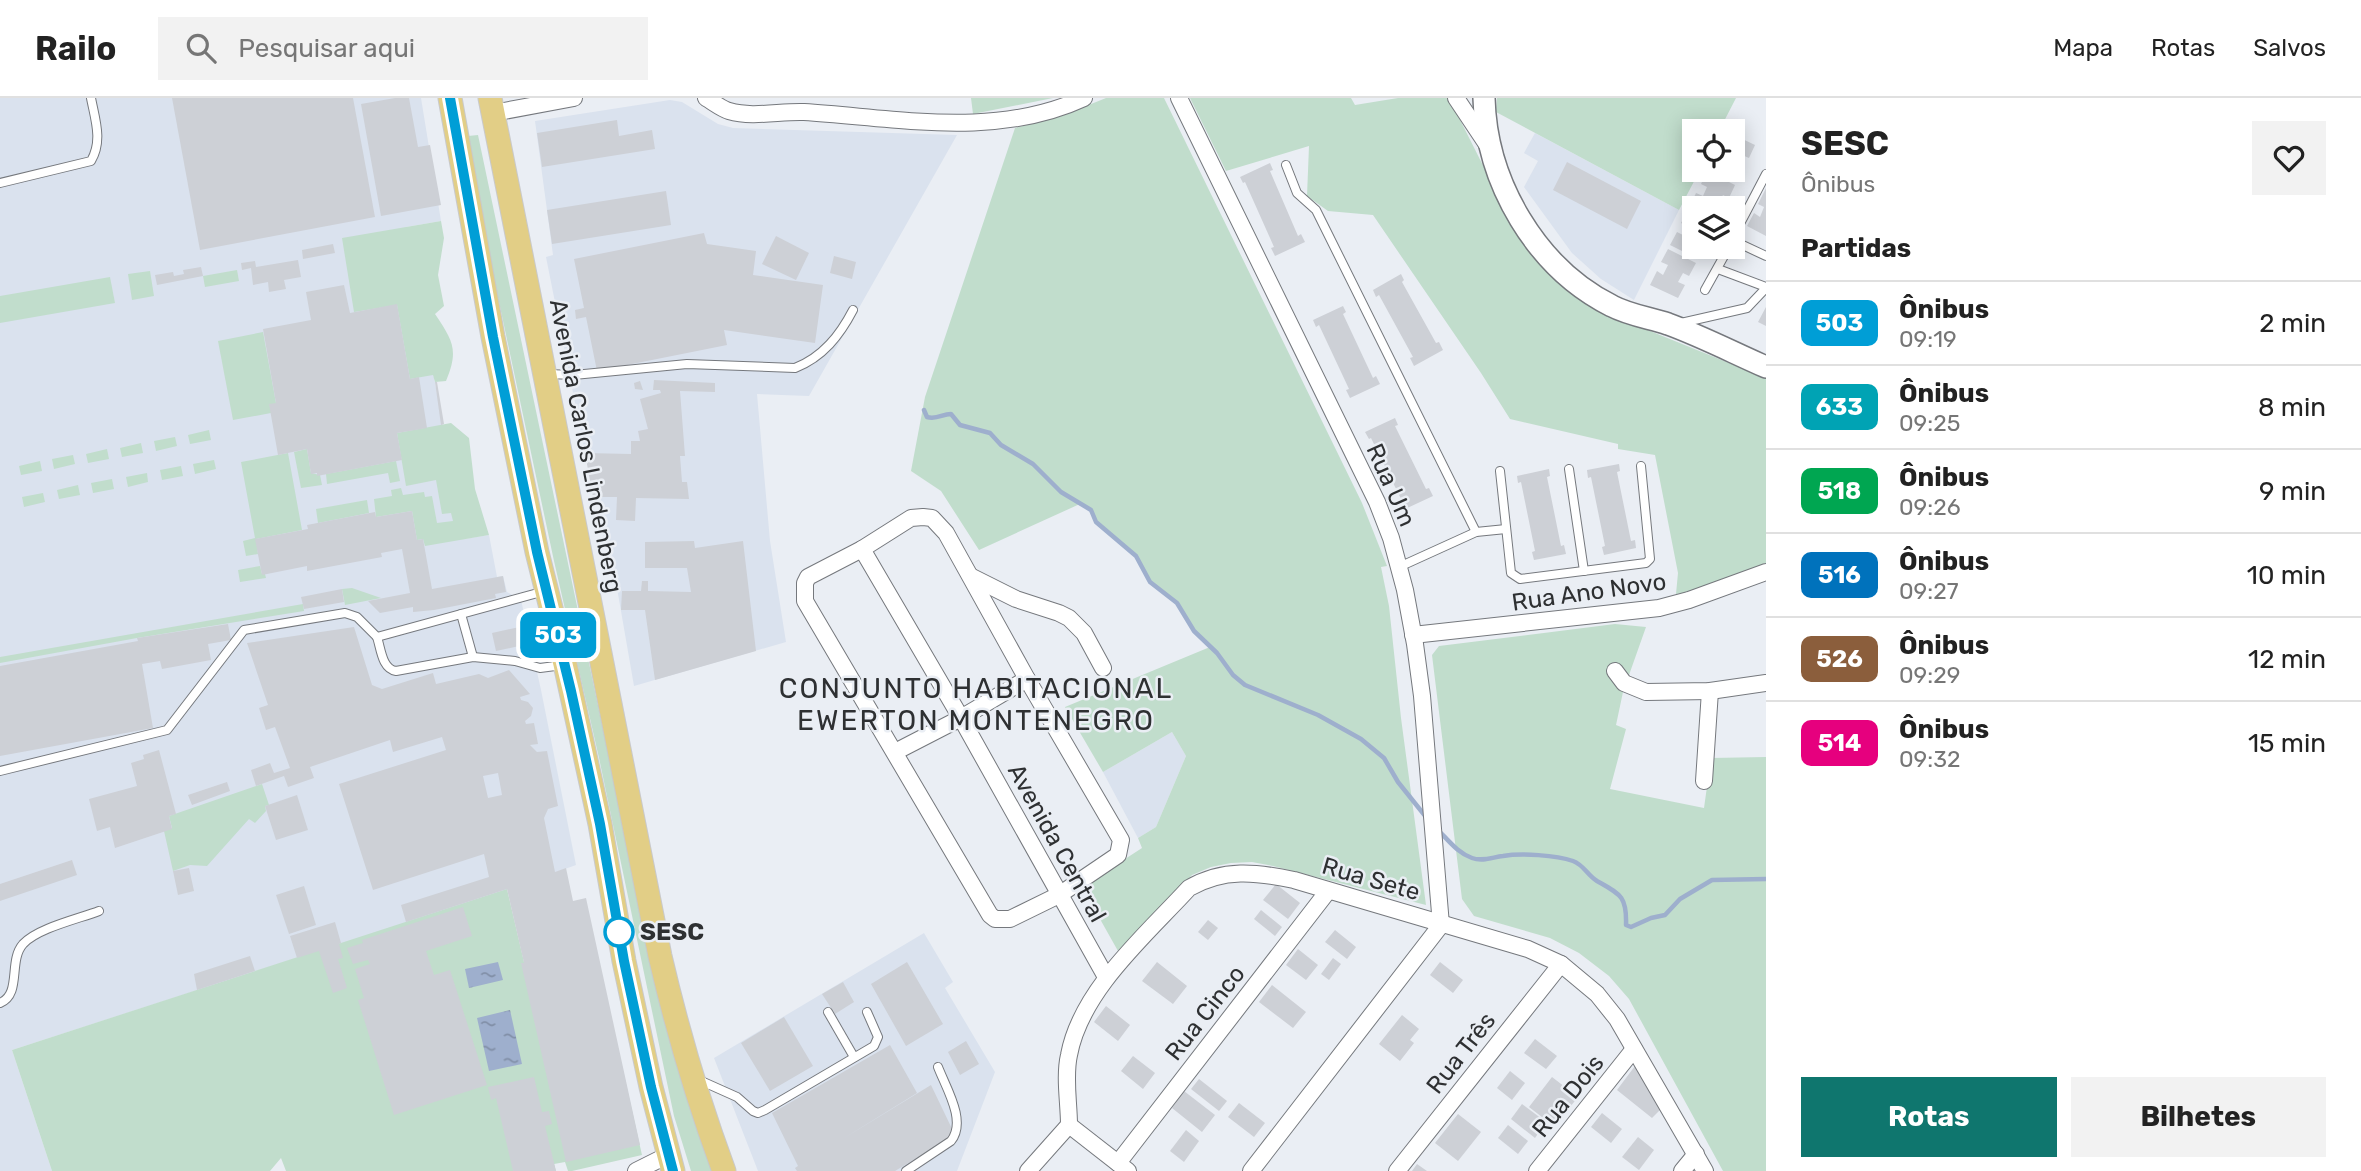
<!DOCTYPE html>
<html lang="pt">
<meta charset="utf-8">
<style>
:root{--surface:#fff;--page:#f2f2f2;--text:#222;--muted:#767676;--line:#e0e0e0;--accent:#0f766e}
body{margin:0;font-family:Rubik,sans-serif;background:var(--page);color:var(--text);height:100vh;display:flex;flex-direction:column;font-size:26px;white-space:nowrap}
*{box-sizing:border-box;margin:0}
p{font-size:23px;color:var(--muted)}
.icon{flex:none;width:38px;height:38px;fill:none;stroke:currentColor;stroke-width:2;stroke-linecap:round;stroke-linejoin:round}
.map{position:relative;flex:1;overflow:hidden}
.side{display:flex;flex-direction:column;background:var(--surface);width:595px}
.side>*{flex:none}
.badge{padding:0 14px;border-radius:10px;font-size:24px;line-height:46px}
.fabs{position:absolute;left:1682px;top:21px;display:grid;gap:14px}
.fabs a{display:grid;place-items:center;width:63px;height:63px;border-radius:0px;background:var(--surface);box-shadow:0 4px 18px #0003;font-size:35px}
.map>.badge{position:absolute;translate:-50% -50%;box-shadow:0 0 0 4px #fff}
h2{padding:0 35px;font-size:26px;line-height:63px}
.round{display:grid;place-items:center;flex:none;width:74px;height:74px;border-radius:0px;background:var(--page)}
.headline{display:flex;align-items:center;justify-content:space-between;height:119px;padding:0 35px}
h1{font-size:33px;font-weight:700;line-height:52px}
.primary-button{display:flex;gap:14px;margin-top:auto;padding:14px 35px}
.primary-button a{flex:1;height:80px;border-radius:0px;background:var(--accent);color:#fff;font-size:28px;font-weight:700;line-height:80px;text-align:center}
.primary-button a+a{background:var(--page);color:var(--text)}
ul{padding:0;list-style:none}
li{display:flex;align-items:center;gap:21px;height:84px;padding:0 35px;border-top:2px solid var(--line)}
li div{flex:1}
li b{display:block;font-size:26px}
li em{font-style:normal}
li .badge{min-width:77px;font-weight:700;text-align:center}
header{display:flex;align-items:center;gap:42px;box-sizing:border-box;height:98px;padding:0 35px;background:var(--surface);border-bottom:2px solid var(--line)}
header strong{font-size:33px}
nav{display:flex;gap:38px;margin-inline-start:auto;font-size:24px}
.search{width:490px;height:63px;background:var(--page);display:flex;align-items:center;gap:18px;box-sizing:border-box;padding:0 24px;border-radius:0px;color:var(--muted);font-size:26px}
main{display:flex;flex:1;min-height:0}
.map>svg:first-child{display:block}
.built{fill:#dae2ee}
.green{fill:#c1ddcc}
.water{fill:url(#water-ripples)}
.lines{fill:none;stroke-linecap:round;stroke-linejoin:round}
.stream{stroke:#9eafcd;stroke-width:4.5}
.building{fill:#cdd0d6;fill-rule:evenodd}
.lane-casing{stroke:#75787d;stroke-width:10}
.street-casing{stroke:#75787d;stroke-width:18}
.secondary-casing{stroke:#75787d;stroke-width:24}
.primary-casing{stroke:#c9c9ca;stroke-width:25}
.lane{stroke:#fff;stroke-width:8}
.street{stroke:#fff;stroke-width:16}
.secondary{stroke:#fff;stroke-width:21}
.primary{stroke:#e2ce86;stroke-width:23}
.line-casing{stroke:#fff;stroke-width:16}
.line{stroke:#009ed6;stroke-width:10}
.stop-dot{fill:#fff;stroke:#009ed6;stroke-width:3.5}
.labels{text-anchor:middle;stroke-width:5;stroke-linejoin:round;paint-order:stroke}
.street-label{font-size:24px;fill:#2e3032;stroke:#eaeef4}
.stop-label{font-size:24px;font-weight:bold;fill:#2e3032;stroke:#eaeef4;text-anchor:start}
.quarter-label{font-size:28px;letter-spacing:2px;fill:#2e3032;stroke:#eaeef4}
</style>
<header>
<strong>Railo</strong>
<div class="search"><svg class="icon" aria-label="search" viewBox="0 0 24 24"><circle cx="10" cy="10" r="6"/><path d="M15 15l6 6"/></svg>Pesquisar aqui</div>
<nav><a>Mapa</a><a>Rotas</a><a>Salvos</a></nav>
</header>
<main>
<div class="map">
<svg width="1766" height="1073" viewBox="0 0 1766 1073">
<defs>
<pattern id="water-ripples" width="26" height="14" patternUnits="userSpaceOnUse" patternTransform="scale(1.75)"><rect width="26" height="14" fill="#9eafcd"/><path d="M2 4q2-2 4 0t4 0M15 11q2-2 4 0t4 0" fill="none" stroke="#818fa7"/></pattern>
</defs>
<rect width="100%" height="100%" fill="#eaeef4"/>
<g class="built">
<polygon points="0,0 421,0 441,123 406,129 464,441 489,437 497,479 503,478 507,494 521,502 541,592 576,767 492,797 12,952 52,1073 0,1073"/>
<polygon points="670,2 682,4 718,26 733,30 957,37 809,298 757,296 770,443 786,544 634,588 609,444 604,444 600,399 585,355 546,159 553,157 535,23"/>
<polygon points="1535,35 1679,112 1634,202 1601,181 1572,155 1524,89 1538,63 1524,55"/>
<polygon points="1172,634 1186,658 1156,729 1138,740 1103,674"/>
<polygon points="924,835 953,884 945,890 995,974 957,1073 758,1073 714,960"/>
</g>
<g class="green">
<polygon points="971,0 1053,0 973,16"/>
<polygon points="1106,0 1164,0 1362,405 1387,468 1381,469 1389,508 1401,620 1426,807 1273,768 1252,764 1231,765 1211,769 1192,777 1118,853 1082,789 1142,750 1138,740 1156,729 1186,658 1172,634 1103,674 1065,609 1210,549 1194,533 1177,505 1150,484 1136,458 1096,424 1091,412 1082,405 979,452 941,393 911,373 925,299 1015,30 1059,19"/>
<polygon points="1190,0 1351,0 1355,7 1398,0 1449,0 1505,111 1623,222 1766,280 1766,465 1697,493 1676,496 1678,475 1655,357 1618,351 1618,346 1510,321 1481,275 1373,117 1328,113 1307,98 1309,48 1226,73"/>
<polygon points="1497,0 1736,0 1719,33 1694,33 1694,72 1700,72 1679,112 1496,14"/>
<polygon points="457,6 468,38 478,37 651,860 716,1073 691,1073 674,1018 599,660 554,463"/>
<path d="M441,123L444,140L438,177L444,208L435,216C453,243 459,252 446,283L435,284L433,277L410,281L397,207L354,214L342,140Z"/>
<polygon points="237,172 239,183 205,189 203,178"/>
<polygon points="150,173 154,198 132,202 128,176"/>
<polygon points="110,179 115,205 0,225 0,198"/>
<polygon points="263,234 276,305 271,315 233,322 218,243"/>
<polygon points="451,325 469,340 475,391 489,437 425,448 423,441 417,442 412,413 376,419 374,401 392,398 391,392 401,390 403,397 424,394 425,399 432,398 437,425 453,423 451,415 442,416 436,382 406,388 397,335"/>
<polygon points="209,332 211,342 190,346 188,337"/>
<polygon points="175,339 177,348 156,353 154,343"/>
<polygon points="141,345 143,355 122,359 120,350"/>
<polygon points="107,351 109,361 88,365 86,356"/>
<polygon points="307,351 311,375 320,377 322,387 301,390 294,354"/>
<polygon points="288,355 302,432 256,441 258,456 246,458 243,443 255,440 241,364"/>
<polygon points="73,357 75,366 54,371 52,361"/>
<polygon points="214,362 216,371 195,376 193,366"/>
<polygon points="40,363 42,373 21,377 19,368"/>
<polygon points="396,363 400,383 390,385 388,375 327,386 326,376"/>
<polygon points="181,368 183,378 162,382 160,372"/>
<polygon points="147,375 148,384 128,389 126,379"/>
<polygon points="112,381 114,391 93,395 91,385"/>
<polygon points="78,387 80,397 59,401 57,392"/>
<polygon points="43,395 45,404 24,409 22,399"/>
<polygon points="367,402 369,415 318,425 316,411"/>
<polygon points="260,468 262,476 265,476 266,480 240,484 238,472"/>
<polygon points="352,490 381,500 345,507 342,491"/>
<polygon points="303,506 304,513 137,540 0,565 0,559"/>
<polygon points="1615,526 1646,529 1623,594 1616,627 1626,631 1610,691 1704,710 1711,660 1766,659 1766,1073 1723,1073 1629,901 1609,878 1579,855 1550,840 1474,818 1462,801 1432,557 1439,548"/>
<polygon points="262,686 269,707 265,708 266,713 255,725 249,721 207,768 190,767 173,773 164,733 172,730 169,718"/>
<polygon points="507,791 524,864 595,848 642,1057 572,1073 568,1073 565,1064 554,1066 556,1073 286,1073 281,1060 270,1073 52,1073 12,952"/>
</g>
<g class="water">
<polygon points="498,864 503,882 469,890 465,871"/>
<polygon points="510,912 522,966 489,973 477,920"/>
</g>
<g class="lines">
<g class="stream">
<path d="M924,312L927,319C937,322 942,316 951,316L960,327L990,335L1001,347L1033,366L1061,394L1091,412L1096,424L1136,458L1150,484L1177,505L1194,533L1217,555L1233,577L1245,587L1318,617L1361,641L1384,660L1398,684L1426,719"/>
<path d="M1439,733C1449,743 1458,755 1472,760C1483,764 1493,759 1503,758C1521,755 1556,757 1573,763C1584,767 1587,777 1597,783C1620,796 1627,798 1626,827L1631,829L1651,820L1665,817L1680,801L1712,782L1766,781"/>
</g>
</g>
<g class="building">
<polygon points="172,0 353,0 375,119 200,152"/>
<polygon points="395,0 409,0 418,49 430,47 441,107 381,118 361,6"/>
<polygon points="617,22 619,38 652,32 655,51 542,69 537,35"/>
<polygon points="1732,36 1755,47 1749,60 1742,57 1738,66 1744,70 1737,83 1715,72 1732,72"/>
<polygon points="1567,64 1641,103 1627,131 1553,92"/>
<polygon points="1270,65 1273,72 1270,73 1298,138 1301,136 1305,144 1275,158 1271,150 1274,149 1245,84 1243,85 1240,79"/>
<polygon points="1707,73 1735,87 1729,100 1723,97 1718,106 1727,110 1690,108 1696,95 1703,98 1707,89 1701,86"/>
<polygon points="1766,90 1766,138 1747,128 1754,115 1760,119 1764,109 1758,106"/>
<polygon points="666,93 671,127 552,146 547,112"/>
<polygon points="1688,112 1694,115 1694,149 1704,149 1698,161 1670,147 1677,134 1683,137 1687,128 1681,125"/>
<polygon points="704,135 707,146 756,153 753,177 823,187 815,245 724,232 727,247 597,273 586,219 576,221 575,212 584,210 574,161"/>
<polygon points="776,138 809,155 796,182 762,166"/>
<polygon points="333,146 335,155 303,161 302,152"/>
<polygon points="1668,151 1696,165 1689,178 1683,175 1678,184 1685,187 1678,200 1650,187 1657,173 1663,177 1668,167 1661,164"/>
<polygon points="834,158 856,164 852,181 830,175"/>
<polygon points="298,162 301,179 284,182 286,191 269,194 268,184 253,187 251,170 242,172 241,165 255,163 256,169"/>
<polygon points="201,169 203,178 157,187 155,177 173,174 174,178 184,176 183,172"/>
<polygon points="1401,176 1404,182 1402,184 1436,245 1439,244 1443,252 1414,268 1410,260 1413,259 1379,197 1376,199 1373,192"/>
<polygon points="344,187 350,215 397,206 410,281 419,279 427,330 397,335 402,362 317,378 317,375 311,376 307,351 278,357 269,306 276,305 263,231 311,222 306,194"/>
<polygon points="1343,208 1346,214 1343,216 1373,280 1376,278 1380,286 1350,300 1346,292 1349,291 1319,227 1316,229 1313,222"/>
<polygon points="1766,209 1766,228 1758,224"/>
<polygon points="654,282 715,285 715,294 680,293 685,358 680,358 682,384 687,384 689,401 636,400 635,423 616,422 617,399 593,399 585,355 631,356 631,343 640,343 638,333 648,331 640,301 661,295 660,292 653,292"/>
<polygon points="640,283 643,292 635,291 634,285"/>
<polygon points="435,284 437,284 444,326 441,327"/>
<polygon points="1395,320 1398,327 1395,328 1426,391 1429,390 1433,398 1403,412 1399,404 1402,403 1371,340 1369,341 1365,334"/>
<polygon points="1619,366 1620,373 1617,374 1631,443 1635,442 1636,450 1604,457 1602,449 1605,448 1591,379 1588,380 1587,372"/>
<polygon points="1549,371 1550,378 1547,379 1561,448 1564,447 1566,456 1534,462 1532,454 1535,453 1521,384 1518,385 1517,378"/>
<polygon points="412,413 417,442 423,441 432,491 503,478 506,494 495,496 496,500 434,512 413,514 413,509 380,515 368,503 410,495 402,451 381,455 382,459 307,473 307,468 262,477 255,441 308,431 307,427 375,414 376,419"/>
<polygon points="694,443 695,450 743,443 756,553 655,582 645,512 621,512 622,493 641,493 642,483 648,483 648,493 691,494 687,470 645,470 645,444"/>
<polygon points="342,491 344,504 304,511 301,499"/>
<polygon points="228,526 231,542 208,546 211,562 162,571 160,563 142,566 153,630 0,658 0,568 138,543 137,540"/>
<polygon points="524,528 528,546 496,553 492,535"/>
<path d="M354,529L372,587L382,591L433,575L436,586L479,576L488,580L509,572L530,596L520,599L521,602L528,604L533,610L531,618L525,623L526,626L534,625L538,646L530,647L537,654L547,653L558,708L548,711L544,720L555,774L566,770L573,803L586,800L640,1047L566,1064L521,865H524L507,791L406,824L401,807L489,779L484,756L373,792L339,686L446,652L442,639L393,654L390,642L310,669L314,680L288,689L284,678L256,688L251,672L270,665L274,675L290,670L275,629L266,632L259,610L268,607L247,545ZM498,675L502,697L488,700L483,678Z"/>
<polygon points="159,652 176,716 169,718 172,731 115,750 110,729 97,733 89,701 137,688 131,665 144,661 143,657"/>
<polygon points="227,684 230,693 192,707 188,697"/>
<polygon points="297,697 308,732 276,742 265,708"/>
<polygon points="72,762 77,777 0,803 0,786"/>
<polygon points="189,770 194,793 178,797 173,773"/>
<polygon points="1276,786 1300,805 1288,821 1263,802"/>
<polygon points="304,788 316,827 289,836 276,797"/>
<polygon points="463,809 472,838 426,853 434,877 450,872 487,987 394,1017 358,902 364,900 355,871 370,866 368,862 353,866 347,850 363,845 362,842"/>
<polygon points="1261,812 1282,829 1275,838 1254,821"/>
<polygon points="1208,822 1218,830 1208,842 1198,834"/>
<polygon points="335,824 341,845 339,846 343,860 338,861 347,890 333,895 319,853 297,860 290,838"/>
<polygon points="1335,832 1356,849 1347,861 1325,844"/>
<polygon points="1298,851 1318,867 1306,882 1286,867"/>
<polygon points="250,858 255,873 197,892 194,876"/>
<polygon points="1333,860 1341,866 1329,882 1321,876"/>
<polygon points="907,864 943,926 906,948 871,886"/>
<polygon points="1157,864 1187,888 1173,906 1142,883"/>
<polygon points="1440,864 1463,882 1453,895 1430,877"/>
<polygon points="843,884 854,904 835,916 822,896"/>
<polygon points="1272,887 1306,914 1293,930 1259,904"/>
<polygon points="1106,908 1130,927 1118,943 1094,924"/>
<polygon points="1402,917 1419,931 1410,942 1414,945 1400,963 1379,946"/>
<polygon points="784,919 813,968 770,993 741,945"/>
<polygon points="1535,941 1557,958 1546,971 1524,955"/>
<polygon points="966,943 979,966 960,977 948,954"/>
<polygon points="890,947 917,995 841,1042 931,987 955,1037 895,1073 797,1073 795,1070 798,1068 772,1015"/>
<polygon points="1133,958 1155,975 1143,991 1121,973"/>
<polygon points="1635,968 1661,1011 1652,1020 1617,992"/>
<polygon points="1510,973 1525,985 1512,1002 1497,990"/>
<polygon points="534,979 542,1014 549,1013 552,1026 545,1028 556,1073 513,1073 496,1000 491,1002 488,989"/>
<polygon points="1552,979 1578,999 1566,1014 1562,1011 1551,1026 1529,1009"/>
<polygon points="1199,981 1227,1003 1219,1013 1191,991"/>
<polygon points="1184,993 1215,1017 1202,1034 1172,1010"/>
<polygon points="1239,1005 1265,1025 1254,1039 1228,1019"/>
<polygon points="1522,1006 1546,1024 1535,1040 1511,1021"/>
<polygon points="1602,1015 1622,1031 1611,1045 1591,1029"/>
<polygon points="1458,1016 1481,1034 1458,1063 1435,1045"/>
<polygon points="1508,1027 1528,1043 1518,1056 1498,1040"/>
<polygon points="1186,1032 1199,1043 1184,1064 1170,1053"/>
<polygon points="1638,1039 1654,1052 1639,1072 1622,1059"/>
<polygon points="1417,1066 1427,1073 1412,1073"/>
</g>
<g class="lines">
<g class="lane-casing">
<g id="lane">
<polyline points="1286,67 1297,95 1316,112 1476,434 1399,469"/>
<path d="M0,85L91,63C103,43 95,21 91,0"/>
<polyline points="1732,141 1766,76"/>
<polyline points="1732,142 1766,158"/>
<polyline points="1718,171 1766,189"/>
<polyline points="1705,192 1729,149"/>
<polyline points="1681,225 1747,210 1766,190"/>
<path d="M548,276L574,277L687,266L795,270C823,259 840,237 853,212"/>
<polyline points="1569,371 1584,473"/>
<polyline points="1500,373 1511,475 1520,481 1646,465 1650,461 1641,368"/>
<polyline points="1476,434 1506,431"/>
<path d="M545,493L377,539C381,551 382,571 396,573L473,559L515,563L540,570L563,567"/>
<polyline points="461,516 473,559"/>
<polyline points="0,673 167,632 244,532 345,515 357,519 377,539"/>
<path d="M0,905C22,896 8,863 23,846C38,830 78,821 99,813"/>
<polyline points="828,914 854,959"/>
<polyline points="699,982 737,999 753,1013 758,1015 765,1012 874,948 878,939 867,914"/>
<path d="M906,1073L951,1043C967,1023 946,990 938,969"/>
</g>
</g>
<g class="street-casing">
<g id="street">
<path d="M706,0C713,4 722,11 729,13C753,20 780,13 804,14C898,20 996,41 1084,0"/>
<polyline points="1179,0 1377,404 1391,440 1405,492 1415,546 1422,598 1441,827 1251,1073"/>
<polyline points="1456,0 1488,48"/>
<polyline points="493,15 574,0"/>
<polygon points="923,419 932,420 946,435 1027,581 1121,742 1118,757 1059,797 1010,821 995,821 990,817 805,503 805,485 808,479 862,451 911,420"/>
<polyline points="862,451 961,620 1106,879"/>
<polyline points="972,479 1016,501 1059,515 1069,520 1084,535 1103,570"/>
<polyline points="1413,537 1659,510 1689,502 1766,474"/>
<polyline points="1615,573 1624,585 1646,594 1710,593 1766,585"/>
<polyline points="895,654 961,620 1027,581"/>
<polyline points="1704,683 1710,593"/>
<path d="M1069,1027C1069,1005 1064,979 1069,957C1081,892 1146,837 1189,790C1224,770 1256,774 1294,782L1528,851L1561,866L1597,896L1617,921L1705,1073"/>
<polyline points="1069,1027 1128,1073"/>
<polyline points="1118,1065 1328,793"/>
<polyline points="636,1073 668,1057"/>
<polyline points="1028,1073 1069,1027"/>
<polyline points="1397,1073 1561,866"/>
<polyline points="1537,1073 1634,951"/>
<polyline points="1682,1073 1696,1056"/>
</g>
</g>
<g class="secondary-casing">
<path id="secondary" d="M1484,0C1486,84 1536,170 1612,208C1629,217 1650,220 1668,226C1701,238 1734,255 1766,269"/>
</g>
<g class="primary-casing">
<g id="primary">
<polyline points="450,0 493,239 537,454 565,566 600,726 624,863 651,989 673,1073"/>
<path d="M490,0L660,858C677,931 698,1003 724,1073"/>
</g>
</g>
<use href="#lane" class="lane"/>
<use href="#street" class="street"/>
<use href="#secondary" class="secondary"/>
<use href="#primary" class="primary"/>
</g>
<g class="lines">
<g class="line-casing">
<polyline id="line" points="450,0 493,239 537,454 571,593 600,726 624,863 651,989 673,1073"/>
</g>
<use href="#line" class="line"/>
</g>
<circle class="stop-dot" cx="619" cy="834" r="14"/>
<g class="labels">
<g class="street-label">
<text transform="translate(586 348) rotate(79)" y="8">Avenida Carlos Lindenberg</text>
<text transform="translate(1391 387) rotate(66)" y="8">Rua Um</text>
<text transform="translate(1589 494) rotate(-8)" y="8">Rua Ano Novo</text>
<text transform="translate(1057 745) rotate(61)" y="8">Avenida Central</text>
<text transform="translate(1371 781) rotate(16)" y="8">Rua Sete</text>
<text transform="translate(1205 915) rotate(-52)" y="8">Rua Cinco</text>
<text transform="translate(1461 955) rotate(-52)" y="8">Rua Três</text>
<text transform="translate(1568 998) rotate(-51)" y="8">Rua Dois</text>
</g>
<g class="stop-label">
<text x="640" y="842">SESC</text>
</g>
<g class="quarter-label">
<text x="976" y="600">CONJUNTO HABITACIONAL<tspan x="976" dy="32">EWERTON MONTENEGRO</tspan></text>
</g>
</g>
</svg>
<div class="fabs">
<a><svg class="icon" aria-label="locate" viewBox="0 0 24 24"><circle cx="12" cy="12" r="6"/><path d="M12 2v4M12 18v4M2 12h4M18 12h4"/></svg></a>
<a><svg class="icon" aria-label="layers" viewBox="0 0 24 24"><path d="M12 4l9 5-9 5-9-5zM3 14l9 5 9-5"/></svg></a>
</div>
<b class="badge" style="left:558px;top:537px;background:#009ed6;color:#fff">503</b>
</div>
<section class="side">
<div class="headline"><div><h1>SESC</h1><p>Ônibus</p></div><a class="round"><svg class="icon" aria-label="heart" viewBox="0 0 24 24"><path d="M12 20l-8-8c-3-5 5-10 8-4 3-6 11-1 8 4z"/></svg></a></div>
<h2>Partidas</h2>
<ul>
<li><span class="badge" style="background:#009ed6;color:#fff">503</span><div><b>Ônibus</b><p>09:19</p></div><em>2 min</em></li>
<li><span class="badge" style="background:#00a3b4;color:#fff">633</span><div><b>Ônibus</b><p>09:25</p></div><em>8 min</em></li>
<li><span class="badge" style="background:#00a651;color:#fff">518</span><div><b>Ônibus</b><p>09:26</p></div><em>9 min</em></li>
<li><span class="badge" style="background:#0072bc;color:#fff">516</span><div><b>Ônibus</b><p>09:27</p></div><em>10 min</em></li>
<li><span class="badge" style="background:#8b5e3c;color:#fff">526</span><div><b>Ônibus</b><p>09:29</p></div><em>12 min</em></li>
<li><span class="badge" style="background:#e6007e;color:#fff">514</span><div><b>Ônibus</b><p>09:32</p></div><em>15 min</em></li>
</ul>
<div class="primary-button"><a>Rotas</a><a>Bilhetes</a></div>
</section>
</main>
